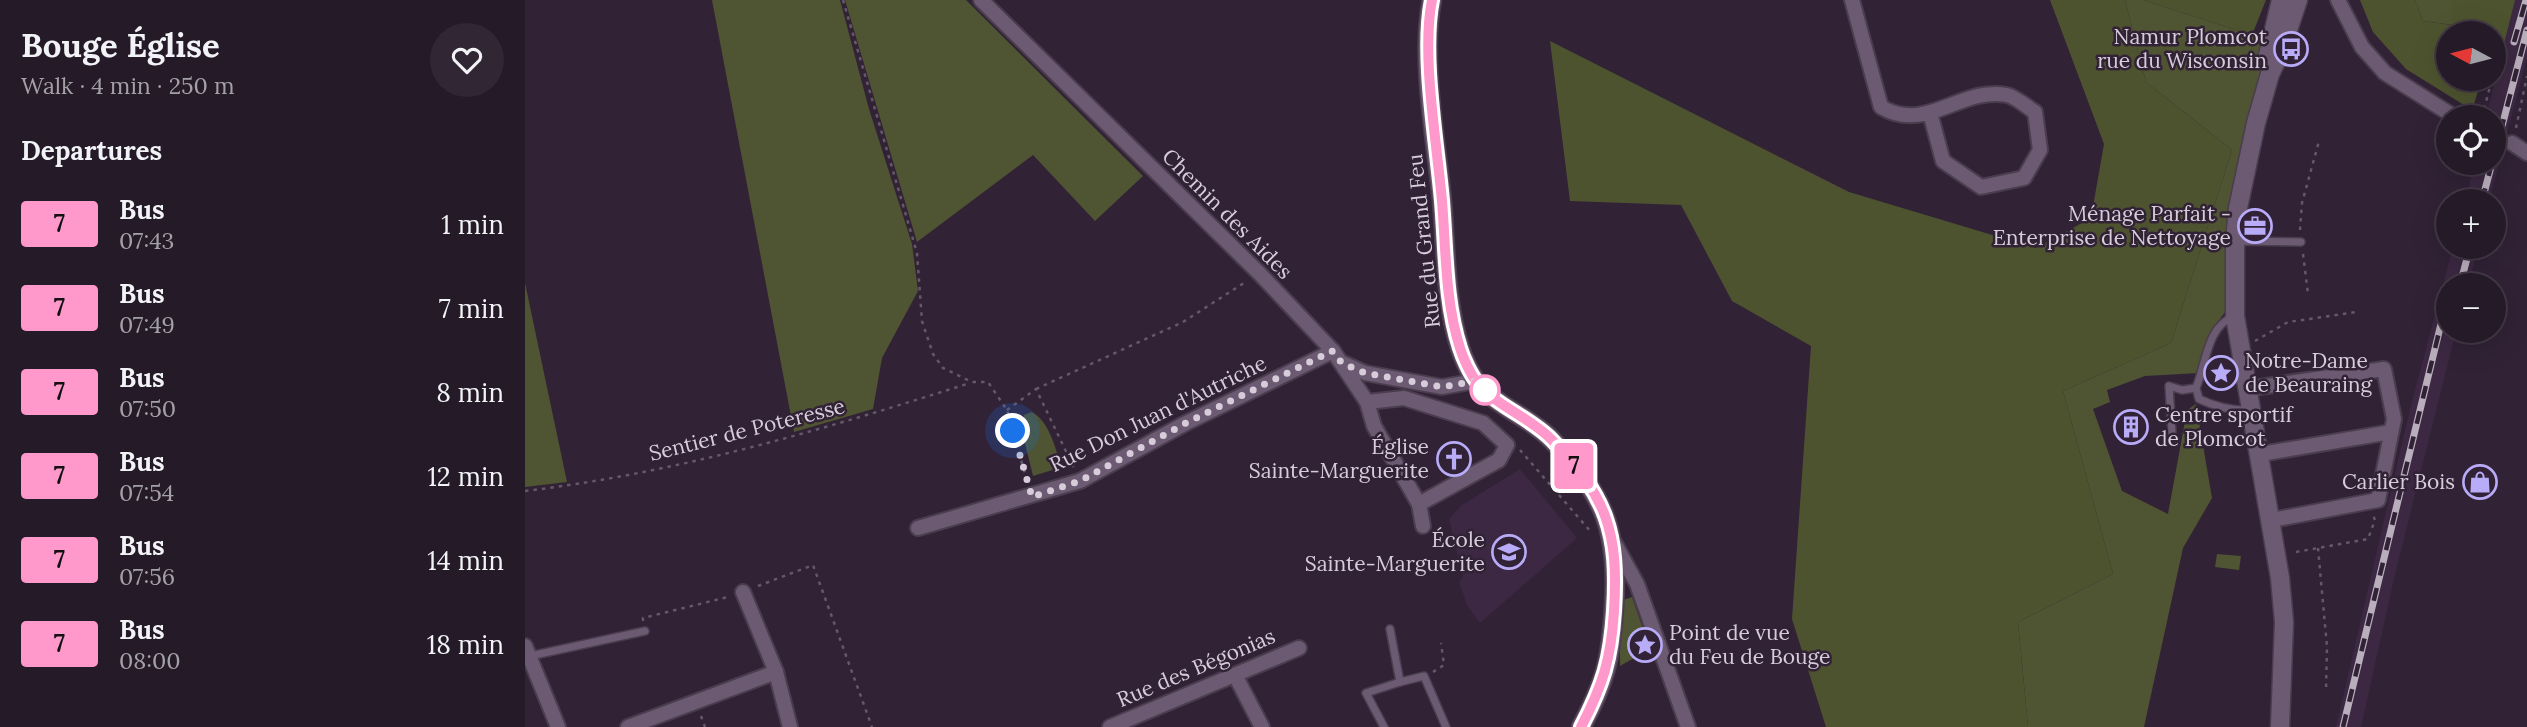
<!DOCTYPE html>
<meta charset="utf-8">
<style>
:root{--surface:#251a28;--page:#312734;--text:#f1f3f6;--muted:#a3a1a8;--line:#423845}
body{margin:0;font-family:Lora,serif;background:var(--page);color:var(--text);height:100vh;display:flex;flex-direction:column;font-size:26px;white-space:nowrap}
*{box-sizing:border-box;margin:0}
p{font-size:23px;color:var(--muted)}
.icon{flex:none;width:38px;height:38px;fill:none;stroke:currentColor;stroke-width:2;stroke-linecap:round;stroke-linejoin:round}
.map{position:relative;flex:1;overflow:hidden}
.sheet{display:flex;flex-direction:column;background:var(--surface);width:525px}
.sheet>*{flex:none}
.badge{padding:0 14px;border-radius:5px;font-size:24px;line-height:46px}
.needle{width:46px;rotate:277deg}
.controls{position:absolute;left:1911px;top:21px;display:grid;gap:14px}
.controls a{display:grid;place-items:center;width:70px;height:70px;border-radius:50%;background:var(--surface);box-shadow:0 7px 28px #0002,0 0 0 2px var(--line);font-size:35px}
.you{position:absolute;width:35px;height:35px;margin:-18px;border:5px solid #fff;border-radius:50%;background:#1a73e8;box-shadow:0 0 0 10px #1a73e833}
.map>.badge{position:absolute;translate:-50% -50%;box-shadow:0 0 0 4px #fff}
h2{padding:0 21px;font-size:26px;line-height:63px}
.round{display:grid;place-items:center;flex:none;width:74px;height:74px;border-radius:37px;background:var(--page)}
.headline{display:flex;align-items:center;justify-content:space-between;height:119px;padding:0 21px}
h1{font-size:33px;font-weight:700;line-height:52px}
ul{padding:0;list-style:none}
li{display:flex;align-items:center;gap:21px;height:84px;padding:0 21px}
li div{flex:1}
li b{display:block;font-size:26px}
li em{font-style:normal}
li .badge{min-width:77px;font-weight:700;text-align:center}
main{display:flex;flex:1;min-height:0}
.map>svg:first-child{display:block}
.built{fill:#3c2842}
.green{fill:#4f5432}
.forest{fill:#4e532f}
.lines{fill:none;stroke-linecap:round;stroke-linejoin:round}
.service-casing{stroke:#4a3d4e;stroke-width:10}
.minor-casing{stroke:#4a3d4e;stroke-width:18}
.tertiary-casing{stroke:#4a3d4e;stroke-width:21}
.path{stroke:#65586a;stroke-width:2.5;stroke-dasharray:3.5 5;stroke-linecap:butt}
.service{stroke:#6b5a71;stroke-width:7}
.minor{stroke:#6b5a71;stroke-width:14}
.tertiary{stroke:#6b5a71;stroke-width:18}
.rail-casing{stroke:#b9aebc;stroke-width:7}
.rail{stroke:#312236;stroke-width:4.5;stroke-dasharray:13;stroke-linecap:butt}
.line-casing{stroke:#fff;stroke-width:16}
.line{stroke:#f9c;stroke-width:10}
.walk{stroke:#d7cdda;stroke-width:7;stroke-dasharray:0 12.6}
.stop-dot{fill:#fff;stroke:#f9c;stroke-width:3.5}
.labels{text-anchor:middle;stroke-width:5;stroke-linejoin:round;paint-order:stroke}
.poi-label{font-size:21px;fill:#d7cdda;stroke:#312236;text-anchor:end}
.street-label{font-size:21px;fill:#d7cdda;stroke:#312236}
</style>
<main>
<section class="sheet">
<div class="headline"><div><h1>Bouge Église</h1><p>Walk · 4 min · 250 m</p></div><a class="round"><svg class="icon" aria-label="heart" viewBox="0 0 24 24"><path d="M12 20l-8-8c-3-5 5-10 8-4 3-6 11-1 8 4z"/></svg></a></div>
<h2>Departures</h2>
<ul>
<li><span class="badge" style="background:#f9c;color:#111">7</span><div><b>Bus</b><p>07:43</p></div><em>1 min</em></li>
<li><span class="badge" style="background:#f9c;color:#111">7</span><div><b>Bus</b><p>07:49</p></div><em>7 min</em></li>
<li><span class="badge" style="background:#f9c;color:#111">7</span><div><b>Bus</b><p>07:50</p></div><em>8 min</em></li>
<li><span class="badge" style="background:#f9c;color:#111">7</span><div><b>Bus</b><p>07:54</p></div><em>12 min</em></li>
<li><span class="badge" style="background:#f9c;color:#111">7</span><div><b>Bus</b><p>07:56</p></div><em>14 min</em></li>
<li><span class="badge" style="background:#f9c;color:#111">7</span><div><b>Bus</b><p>08:00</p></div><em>18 min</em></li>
</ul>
</section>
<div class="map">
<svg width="2002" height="727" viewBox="0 0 2002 727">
<rect width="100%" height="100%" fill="#312236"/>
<g class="built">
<polygon points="1990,0 2002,0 2002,58 1964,201 1940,201 1950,163 1969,163 1969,117 1961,117"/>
<polygon points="1928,247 1953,247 1943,285 1923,285 1923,331 1931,331 1871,570 1836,727 1811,727 1885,409"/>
<polygon points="995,469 1052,538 955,623 942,605 934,582 938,577 924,519 937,505"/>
</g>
<g class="green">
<polygon points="187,0 315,0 344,109 387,244 393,291 357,358 348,409 269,432"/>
<polygon points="320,0 441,0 618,176 570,221 508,155 392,242"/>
<polygon points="1600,0 1618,0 1727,35 1744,37 1706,195 1700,237 1701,311 1687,329 1674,373 1620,376 1582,390 1585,402 1568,409 1597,491 1643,514 1662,410 1671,404 1687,498 1658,548 1619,727 1503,727 1493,622 1588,574 1538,391 1646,343 1707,150 1621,82"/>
<polygon points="1890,0 1927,0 1928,25 1898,21"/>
<polygon points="0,283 42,482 0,487"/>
<path d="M507,412C525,422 530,449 537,467L508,476L496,427L499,415Z"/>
<polygon points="1692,554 1716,556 1714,570 1690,567"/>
<polygon points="1107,597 1125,649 1095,666 1095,601"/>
</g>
<g class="forest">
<polygon points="1525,0 1600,0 1621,82 1707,150 1646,343 1538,391 1588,574 1493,622 1503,727 1301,727 1267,619 1286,346 1207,301 1156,205 1045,201 1025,41 1324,192 1511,248 1566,218 1579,144"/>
<polygon points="1618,0 1741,0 1727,35"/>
<polygon points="1835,0 1890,0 1898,21 1927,25 1927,0 1990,0 1979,44 1969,44 1969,33 1923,33 1923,79 1957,79 1947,110 1881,69 1848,32"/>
</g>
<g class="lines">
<g class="service-casing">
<g id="service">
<polyline points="1710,241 1776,242"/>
<path d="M1671,388L1674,399C1691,407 1707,411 1725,410"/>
<path d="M1647,433L1644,386L1657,390L1671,388C1681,364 1682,325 1710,316"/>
<polyline points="5,656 120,631"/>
<polyline points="875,682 899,676 921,727"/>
<polyline points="859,727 841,693 875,682 865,629"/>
</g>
</g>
<g class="minor-casing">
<g id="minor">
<polyline points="456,0 734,273 808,351 842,402 849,426 894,504 898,526"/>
<path d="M1327,0L1356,107C1401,134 1436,86 1482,95C1491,97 1502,107 1510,112L1515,150L1499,178L1456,187L1418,161L1405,113"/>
<polyline points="1813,0 1837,47 1860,73 1930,117"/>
<polyline points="1987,143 2002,153"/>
<polyline points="818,363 840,373 917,387 951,381"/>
<polyline points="1721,389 1859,369 1869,419 1853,500 1747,520"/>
<polyline points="842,402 879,398 958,423 982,445 974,460 894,504"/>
<polyline points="1736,454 1866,432"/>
<polyline points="393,528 555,481 661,423 808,351"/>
<polyline points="1090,544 1112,584 1163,727"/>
<polyline points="218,592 251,672 265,727"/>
<polyline points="0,646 33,727"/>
<polyline points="710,675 737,727"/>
<polyline points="103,727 251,672"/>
<polyline points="585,727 774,648"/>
</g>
</g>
<g class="tertiary-casing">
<g id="tertiary">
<path d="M907,0C895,58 911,141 917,201C921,249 920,302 935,348C938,358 945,373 951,381C970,406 1005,417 1027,440C1079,494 1094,531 1089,606C1086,658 1081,681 1056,727"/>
<polyline points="1744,65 1743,55 1756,0"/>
<polyline points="1755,727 1759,622 1755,578 1710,316 1710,241 1713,208 1731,123 1745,74 1756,51 1773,0"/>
</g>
</g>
<g class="path">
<polyline points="318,0 392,253 397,321 408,354 418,368 447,382 463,382 482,410 502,481"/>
<polyline points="1969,71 1971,62"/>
<polyline points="1957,117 1967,79"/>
<polyline points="1991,128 2002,76"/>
<polyline points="1775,230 1777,203 1794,141"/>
<polyline points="1778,254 1783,294"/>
<polyline points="1730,341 1763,322 1832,312"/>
<polyline points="511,389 658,322 722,281"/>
<polyline points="482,410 511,389 549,468"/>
<polyline points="995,450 1066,532"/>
<path d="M0,491C152,473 300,429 445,383"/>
<polyline points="1793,548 1802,647 1801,690"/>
<polyline points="1771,552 1843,539 1850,520 1848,515"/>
<polyline points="233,586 288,565 347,727"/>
<polyline points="118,621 118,618 203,597"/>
<polyline points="908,672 919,665 916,643"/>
<polyline points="176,716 180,727"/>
</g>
<use href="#service" class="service"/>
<use href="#minor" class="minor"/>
<use href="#tertiary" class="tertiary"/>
<g class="rail-casing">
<g id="rail">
<polyline points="1989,42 2001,0"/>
<polyline points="1969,157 2002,30"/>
<polyline points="1957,201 1967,163"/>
<polyline points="1935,285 1945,247"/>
<polyline points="1818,727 1923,295"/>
</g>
</g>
<use href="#rail" class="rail"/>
</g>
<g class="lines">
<g class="line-casing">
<path id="line" d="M907,0C896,55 912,143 917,201C921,249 920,302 935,348C938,358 945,373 951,381C970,406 1005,417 1027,440C1082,497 1094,532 1089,611C1086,659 1078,685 1056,727"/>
</g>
<use href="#line" class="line"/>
<polyline class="walk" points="488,431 507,497 555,481 661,423 807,351 817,363 840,373 917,387 951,381 960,390"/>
</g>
<defs>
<g id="bus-ring" transform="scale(1.75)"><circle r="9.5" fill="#312236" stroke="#b8abf7" stroke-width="1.5"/><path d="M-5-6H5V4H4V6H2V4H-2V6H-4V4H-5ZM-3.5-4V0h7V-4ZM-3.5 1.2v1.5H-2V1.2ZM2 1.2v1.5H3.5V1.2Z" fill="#b8abf7"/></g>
<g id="office-ring" transform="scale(1.75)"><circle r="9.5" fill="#312236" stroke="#b8abf7" stroke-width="1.5"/><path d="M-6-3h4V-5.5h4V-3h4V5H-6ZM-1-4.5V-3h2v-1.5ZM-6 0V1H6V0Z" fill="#b8abf7"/></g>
<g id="sight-ring" transform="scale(1.75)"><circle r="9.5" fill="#312236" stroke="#b8abf7" stroke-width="1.5"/><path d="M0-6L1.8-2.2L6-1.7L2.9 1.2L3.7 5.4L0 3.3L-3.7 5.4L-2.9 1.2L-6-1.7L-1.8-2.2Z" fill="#b8abf7"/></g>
<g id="building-ring" transform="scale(1.75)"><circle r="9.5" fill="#312236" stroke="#b8abf7" stroke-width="1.5"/><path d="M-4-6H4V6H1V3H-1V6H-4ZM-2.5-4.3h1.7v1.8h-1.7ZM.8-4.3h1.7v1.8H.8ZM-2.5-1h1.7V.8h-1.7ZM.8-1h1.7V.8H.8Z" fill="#b8abf7"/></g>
<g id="church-ring" transform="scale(1.75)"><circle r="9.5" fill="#312236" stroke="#b8abf7" stroke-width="1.5"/><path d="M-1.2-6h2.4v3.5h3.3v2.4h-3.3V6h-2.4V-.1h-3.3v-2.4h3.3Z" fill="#b8abf7"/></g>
<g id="shop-ring" transform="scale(1.75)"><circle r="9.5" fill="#312236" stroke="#b8abf7" stroke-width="1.5"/><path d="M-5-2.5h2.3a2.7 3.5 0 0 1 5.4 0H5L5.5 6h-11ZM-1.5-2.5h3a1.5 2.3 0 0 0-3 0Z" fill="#b8abf7"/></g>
<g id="school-ring" transform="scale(1.75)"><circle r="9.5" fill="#312236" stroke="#b8abf7" stroke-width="1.5"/><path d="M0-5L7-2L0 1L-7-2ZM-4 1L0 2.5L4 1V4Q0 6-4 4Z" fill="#b8abf7"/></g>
</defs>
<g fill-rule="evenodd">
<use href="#bus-ring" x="1766" y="49"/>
<use href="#office-ring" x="1730" y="226"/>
<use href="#sight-ring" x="1696" y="373"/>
<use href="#building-ring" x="1606" y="427"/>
<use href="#church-ring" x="929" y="459"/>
<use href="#shop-ring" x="1955" y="482"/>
<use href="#school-ring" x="984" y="552"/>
<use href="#sight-ring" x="1120" y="645"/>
</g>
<circle class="stop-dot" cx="960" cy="390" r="14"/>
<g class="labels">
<g class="poi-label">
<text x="1742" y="44">Namur Plomcot<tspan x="1742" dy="24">rue du Wisconsin</tspan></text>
<text x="1706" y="221">Ménage Parfait -<tspan x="1706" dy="24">Enterprise de Nettoyage</tspan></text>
<text x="1720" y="368" text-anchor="start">Notre-Dame<tspan x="1720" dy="24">de Beauraing</tspan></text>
<text x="1630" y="422" text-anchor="start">Centre sportif<tspan x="1630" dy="24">de Plomcot</tspan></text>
<text x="904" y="454">Église<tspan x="904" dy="24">Sainte-Marguerite</tspan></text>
<text x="1930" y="489">Carlier Bois</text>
<text x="960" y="547">École<tspan x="960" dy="24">Sainte-Marguerite</tspan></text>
<text x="1144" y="640" text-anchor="start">Point de vue<tspan x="1144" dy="24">du Feu de Bouge</tspan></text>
</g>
<g class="street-label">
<text transform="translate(702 214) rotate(45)" y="7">Chemin des Aides</text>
<text transform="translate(899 241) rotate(-96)" y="7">Rue du Grand Feu</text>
<text transform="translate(633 414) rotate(-26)" y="7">Rue Don Juan d'Autriche</text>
<text transform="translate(222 430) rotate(-14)" y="7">Sentier de Poteresse</text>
<text transform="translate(671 668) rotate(-23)" y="7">Rue des Bégonias</text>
</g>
</g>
</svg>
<div class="controls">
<a><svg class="needle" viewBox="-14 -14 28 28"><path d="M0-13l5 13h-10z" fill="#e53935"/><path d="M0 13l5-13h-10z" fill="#a3a1a8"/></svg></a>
<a><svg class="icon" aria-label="locate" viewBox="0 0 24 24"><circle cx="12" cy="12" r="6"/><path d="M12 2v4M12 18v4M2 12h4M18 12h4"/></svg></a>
<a>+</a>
<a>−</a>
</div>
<div class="you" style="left:488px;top:431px"></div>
<b class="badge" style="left:1049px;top:466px;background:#f9c;color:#111">7</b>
</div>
</main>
